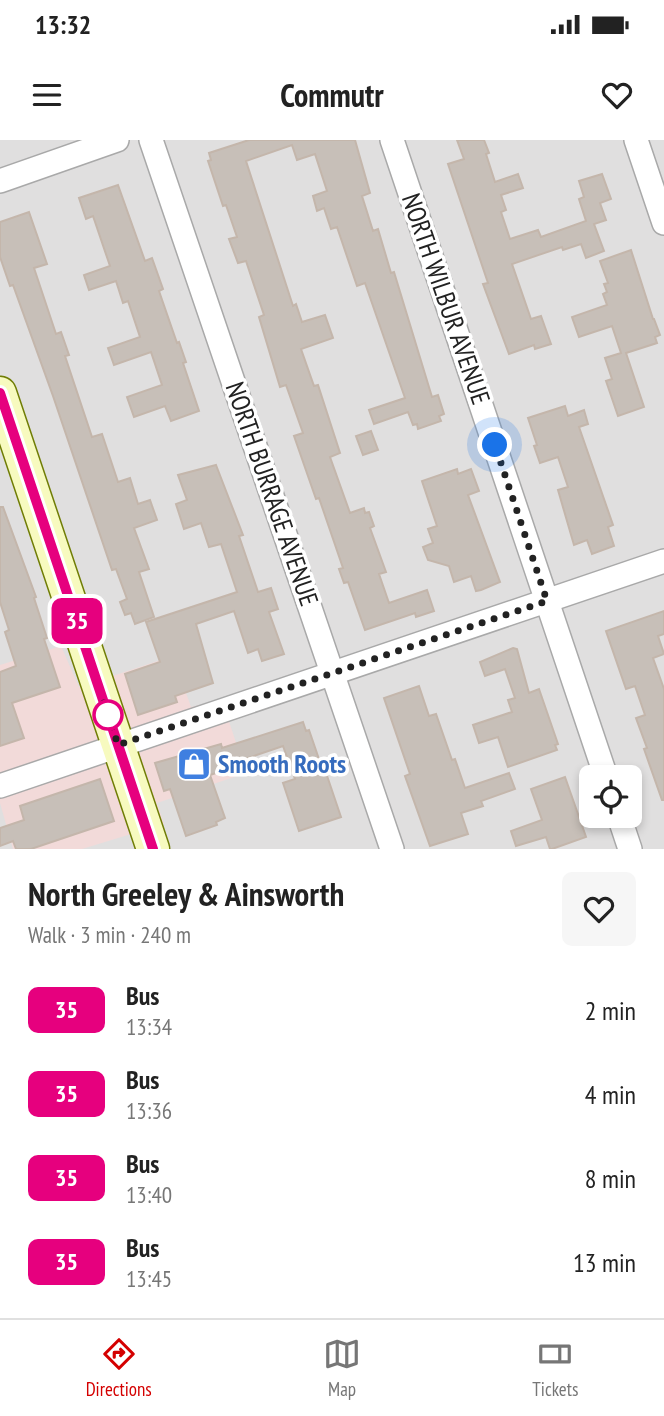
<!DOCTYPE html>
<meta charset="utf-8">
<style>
:root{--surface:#fff;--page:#f6f6f6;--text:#222;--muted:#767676;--line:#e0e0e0;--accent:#d40000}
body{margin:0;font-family:"PT Sans Narrow",sans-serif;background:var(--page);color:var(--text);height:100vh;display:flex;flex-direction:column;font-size:26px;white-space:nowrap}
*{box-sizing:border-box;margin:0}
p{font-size:23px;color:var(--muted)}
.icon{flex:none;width:38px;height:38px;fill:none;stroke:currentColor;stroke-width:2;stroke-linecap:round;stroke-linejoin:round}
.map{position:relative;height:709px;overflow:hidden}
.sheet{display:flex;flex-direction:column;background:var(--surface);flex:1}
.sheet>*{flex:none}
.badge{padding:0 14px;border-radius:10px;font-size:24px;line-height:46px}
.buttons{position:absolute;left:579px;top:625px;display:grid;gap:14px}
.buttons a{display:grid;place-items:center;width:63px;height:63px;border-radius:10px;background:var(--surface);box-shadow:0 4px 10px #0003;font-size:35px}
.you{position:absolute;width:35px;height:35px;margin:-18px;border:5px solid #fff;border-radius:50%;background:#1a73e8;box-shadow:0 0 0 10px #1a73e833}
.map>.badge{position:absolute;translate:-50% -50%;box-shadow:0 0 0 4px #fff}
.round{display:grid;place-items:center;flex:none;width:74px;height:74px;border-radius:10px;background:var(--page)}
.overview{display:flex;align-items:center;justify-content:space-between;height:119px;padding:0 28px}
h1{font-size:33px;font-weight:700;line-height:52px}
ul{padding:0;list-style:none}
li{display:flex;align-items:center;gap:21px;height:84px;padding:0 28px}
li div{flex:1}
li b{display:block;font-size:26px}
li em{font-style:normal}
li .badge{min-width:77px;font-weight:700;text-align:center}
.status{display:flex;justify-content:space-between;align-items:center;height:49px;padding:0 35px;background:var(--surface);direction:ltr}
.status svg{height:19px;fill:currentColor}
header{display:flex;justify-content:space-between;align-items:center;height:91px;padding:0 28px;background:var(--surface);font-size:32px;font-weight:700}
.tab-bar{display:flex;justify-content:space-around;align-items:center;height:98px;border-top:2px solid var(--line);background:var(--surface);font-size:19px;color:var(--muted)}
.tab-bar a{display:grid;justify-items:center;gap:4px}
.tab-bar .current{color:var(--accent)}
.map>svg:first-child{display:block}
.residential{fill:#e0dfdf;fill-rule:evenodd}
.commercial{fill:#f2dad9}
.building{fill:#c7bfb8;stroke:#c4b6ab;stroke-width:2}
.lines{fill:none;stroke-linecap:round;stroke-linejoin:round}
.street-casing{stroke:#a9a9a9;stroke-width:26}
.secondary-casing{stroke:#707d05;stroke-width:35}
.street{stroke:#fff;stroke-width:23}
.secondary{stroke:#f7fabf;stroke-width:32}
.line-casing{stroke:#fff;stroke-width:16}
.line{stroke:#e6007e;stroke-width:10}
.walk{stroke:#222;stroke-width:7;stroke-dasharray:0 12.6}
.stop-dot{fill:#fff;stroke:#e6007e;stroke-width:3.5}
.labels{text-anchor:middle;stroke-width:7;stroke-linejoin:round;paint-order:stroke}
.street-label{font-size:26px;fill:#222;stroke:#fff}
.shop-label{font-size:26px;font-weight:bold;fill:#366cbe;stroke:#fff;text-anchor:start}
</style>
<div class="status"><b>13:32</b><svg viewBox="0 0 49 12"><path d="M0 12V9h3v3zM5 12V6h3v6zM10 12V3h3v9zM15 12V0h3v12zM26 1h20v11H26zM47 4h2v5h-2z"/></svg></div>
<header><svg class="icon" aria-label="menu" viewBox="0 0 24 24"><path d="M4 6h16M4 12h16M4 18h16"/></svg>Commutr<svg class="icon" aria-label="heart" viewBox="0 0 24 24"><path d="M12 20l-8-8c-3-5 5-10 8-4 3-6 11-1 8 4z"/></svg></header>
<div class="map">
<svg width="664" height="709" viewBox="0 0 664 709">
<rect width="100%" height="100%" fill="#f2efe9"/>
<path class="residential" d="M0,0H664V709H0ZM592,637H630V676H592Z"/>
<polygon class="commercial" points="61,506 79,547 173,516 191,567 222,560 246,633 157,663 164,684 82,709 13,709 0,663 0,525"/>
<g class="building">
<polygon points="249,0 355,0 370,53 362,56 373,91 378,89 391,133 394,132 432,257 438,255 444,274 439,276 441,281 418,289 417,284 413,285 408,272 374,284 369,270 405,258 365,143 357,146 337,87 331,89 324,68 317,71 313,56 327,51 315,14 297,20 292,5 246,21 293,166 296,164 302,182 325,175 333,198 301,209 314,246 318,245 340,313 330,317 350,373 364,368 365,373 369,372 374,386 370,388 386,432 379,434 389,463 427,450 434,471 416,477 415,473 365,490 348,442 344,443 339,429 343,428 319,358 316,359 294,296 303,293 286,245 280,247 259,177 264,175 246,121 238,123 229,99 237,97 226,65 223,66 208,21 211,20 209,13"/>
<polygon points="457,0 484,0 489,13 486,14 495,42 518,34 523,48 501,55 506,70 501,72 510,99 538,90 541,97 586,81 579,59 584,57 579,41 602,34 611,59 600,63 606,80 594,84 604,111 586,118 581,104 563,110 562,107 512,124 531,179 541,176 551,204 535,209 534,205 509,214 483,144 488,143 448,24 464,19"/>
<polygon points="118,45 145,121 152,118 163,149 159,151 177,203 179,202 186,222 183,223 199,271 171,281 165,266 134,277 127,257 162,245 151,212 114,225 108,208 140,197 128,161 123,163 116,141 89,150 84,135 110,126 93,76 86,79 79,58"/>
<polygon points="29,72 47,124 34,128 56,194 61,192 69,215 65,216 92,297 102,294 118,342 130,338 138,364 150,360 157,380 134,388 149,429 139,432 154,477 135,484 131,473 125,475 120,462 127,459 116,429 112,430 53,256 13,145 10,146 0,117 0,82"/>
<polygon points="631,110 653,179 654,179 660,195 655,197 657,203 626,213 644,267 618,276 606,241 612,239 605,218 621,213 612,186 579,197 572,177 607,165 603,154 607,152 604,144 608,143 600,121"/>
<polygon points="565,266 568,276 584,270 588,284 579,287 613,385 608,387 614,406 592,414 587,400 574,405 558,350 568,347 558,317 540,323 534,306 537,305 528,278"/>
<polygon points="371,291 378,310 363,315 356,296"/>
<polygon points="216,325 243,395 239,396 258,452 271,448 278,469 269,472 284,514 262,521 258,509 248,513 234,471 196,484 213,543 175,556 177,562 138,575 125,534 160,522 146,482 237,452 221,404 209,407 201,383 184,389 176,364 187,360 178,335"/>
<polygon points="457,329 458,334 471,329 479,351 468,355 500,442 481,450 476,451 471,436 454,442 449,426 428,420 423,407 433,403 428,389 437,386 422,341"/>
<polygon points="0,367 3,367 36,457 34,458 47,498 44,499 60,547 12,563 24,598 0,606 0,532 16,526 5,492 9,490 0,462"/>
<polygon points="664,471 664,494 658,496 664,514 653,518 664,549 664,660 662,660 644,609 647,608 636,578 645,575 635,546 626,549 606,491"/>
<polygon points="513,508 517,509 529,553 539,549 558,604 555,605 557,610 508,627 498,597 479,603 473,585 512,572 508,560 515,558 505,529 485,536 480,522"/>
<polygon points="419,546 429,576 436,574 452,620 455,619 465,648 509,633 515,649 481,661 483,666 461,673 468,694 430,706 405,636 410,634 384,558"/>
<polygon points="303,582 306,591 309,590 320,622 322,621 341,677 299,691 283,643 295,639 283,606 236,622 237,626 210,635 225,678 216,682 217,685 186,696 170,649 164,651 155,623 221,604 222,608"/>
<polygon points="565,637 586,697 552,709 550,709 546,697 516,706 511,691 542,680 531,649"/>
<polygon points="100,639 114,681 31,709 16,709 13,701 0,706 0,688 24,680 20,666"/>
</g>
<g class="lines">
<g class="street-casing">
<g id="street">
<polyline points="151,0 392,709"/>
<polyline points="392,0 606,637"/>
<polyline points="636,0 664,83"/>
<polyline points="0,41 117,0"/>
<polyline points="0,646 664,421"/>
<polyline points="619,676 630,709"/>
</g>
</g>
<g class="secondary-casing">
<polyline id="secondary" points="0,253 153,709"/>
</g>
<use href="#street" class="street"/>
<use href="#secondary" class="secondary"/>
</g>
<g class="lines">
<g class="line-casing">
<polyline id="line" points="0,253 153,709"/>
</g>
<use href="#line" class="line"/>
<polyline class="walk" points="108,575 104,563 118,605 547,461 495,305"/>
</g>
<defs>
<g id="shop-square" transform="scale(1.75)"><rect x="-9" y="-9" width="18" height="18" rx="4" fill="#3f7fe0" stroke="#fff"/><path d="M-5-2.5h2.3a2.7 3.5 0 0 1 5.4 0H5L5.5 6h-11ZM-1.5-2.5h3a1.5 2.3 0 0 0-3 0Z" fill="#fff"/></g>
</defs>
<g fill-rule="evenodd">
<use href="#shop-square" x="194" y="624"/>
</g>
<circle class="stop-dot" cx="108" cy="575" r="14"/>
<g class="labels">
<g class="street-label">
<text transform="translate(446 159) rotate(71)" y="9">NORTH WILBUR AVENUE</text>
<text transform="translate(272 354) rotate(71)" y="9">NORTH BURRAGE AVENUE</text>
</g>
<g class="shop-label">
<text x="218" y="633">Smooth Roots</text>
</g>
</g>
</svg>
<div class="buttons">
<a><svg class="icon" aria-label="locate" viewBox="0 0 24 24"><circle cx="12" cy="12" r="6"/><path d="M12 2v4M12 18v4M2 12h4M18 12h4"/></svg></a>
</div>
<div class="you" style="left:495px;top:305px"></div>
<b class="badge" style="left:77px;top:481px;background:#e6007e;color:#fff">35</b>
</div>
<section class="sheet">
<div class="overview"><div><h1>North Greeley &amp; Ainsworth</h1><p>Walk · 3 min · 240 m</p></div><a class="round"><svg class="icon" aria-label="heart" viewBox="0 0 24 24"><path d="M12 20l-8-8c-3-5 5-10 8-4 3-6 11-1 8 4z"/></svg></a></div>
<ul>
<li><span class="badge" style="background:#e6007e;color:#fff">35</span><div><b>Bus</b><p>13:34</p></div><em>2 min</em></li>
<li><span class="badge" style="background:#e6007e;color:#fff">35</span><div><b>Bus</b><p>13:36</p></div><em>4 min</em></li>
<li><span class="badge" style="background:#e6007e;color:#fff">35</span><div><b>Bus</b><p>13:40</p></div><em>8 min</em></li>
<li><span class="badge" style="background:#e6007e;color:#fff">35</span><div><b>Bus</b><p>13:45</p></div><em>13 min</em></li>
</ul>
</section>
<nav class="tab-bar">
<a class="current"><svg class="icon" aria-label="directions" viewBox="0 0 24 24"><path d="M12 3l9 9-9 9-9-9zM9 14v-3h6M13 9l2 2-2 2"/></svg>Directions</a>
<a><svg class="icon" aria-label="map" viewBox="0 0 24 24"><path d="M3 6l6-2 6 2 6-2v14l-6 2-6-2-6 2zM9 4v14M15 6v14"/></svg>Map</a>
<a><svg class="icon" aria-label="tickets" viewBox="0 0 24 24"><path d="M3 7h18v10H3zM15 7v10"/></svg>Tickets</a>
</nav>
